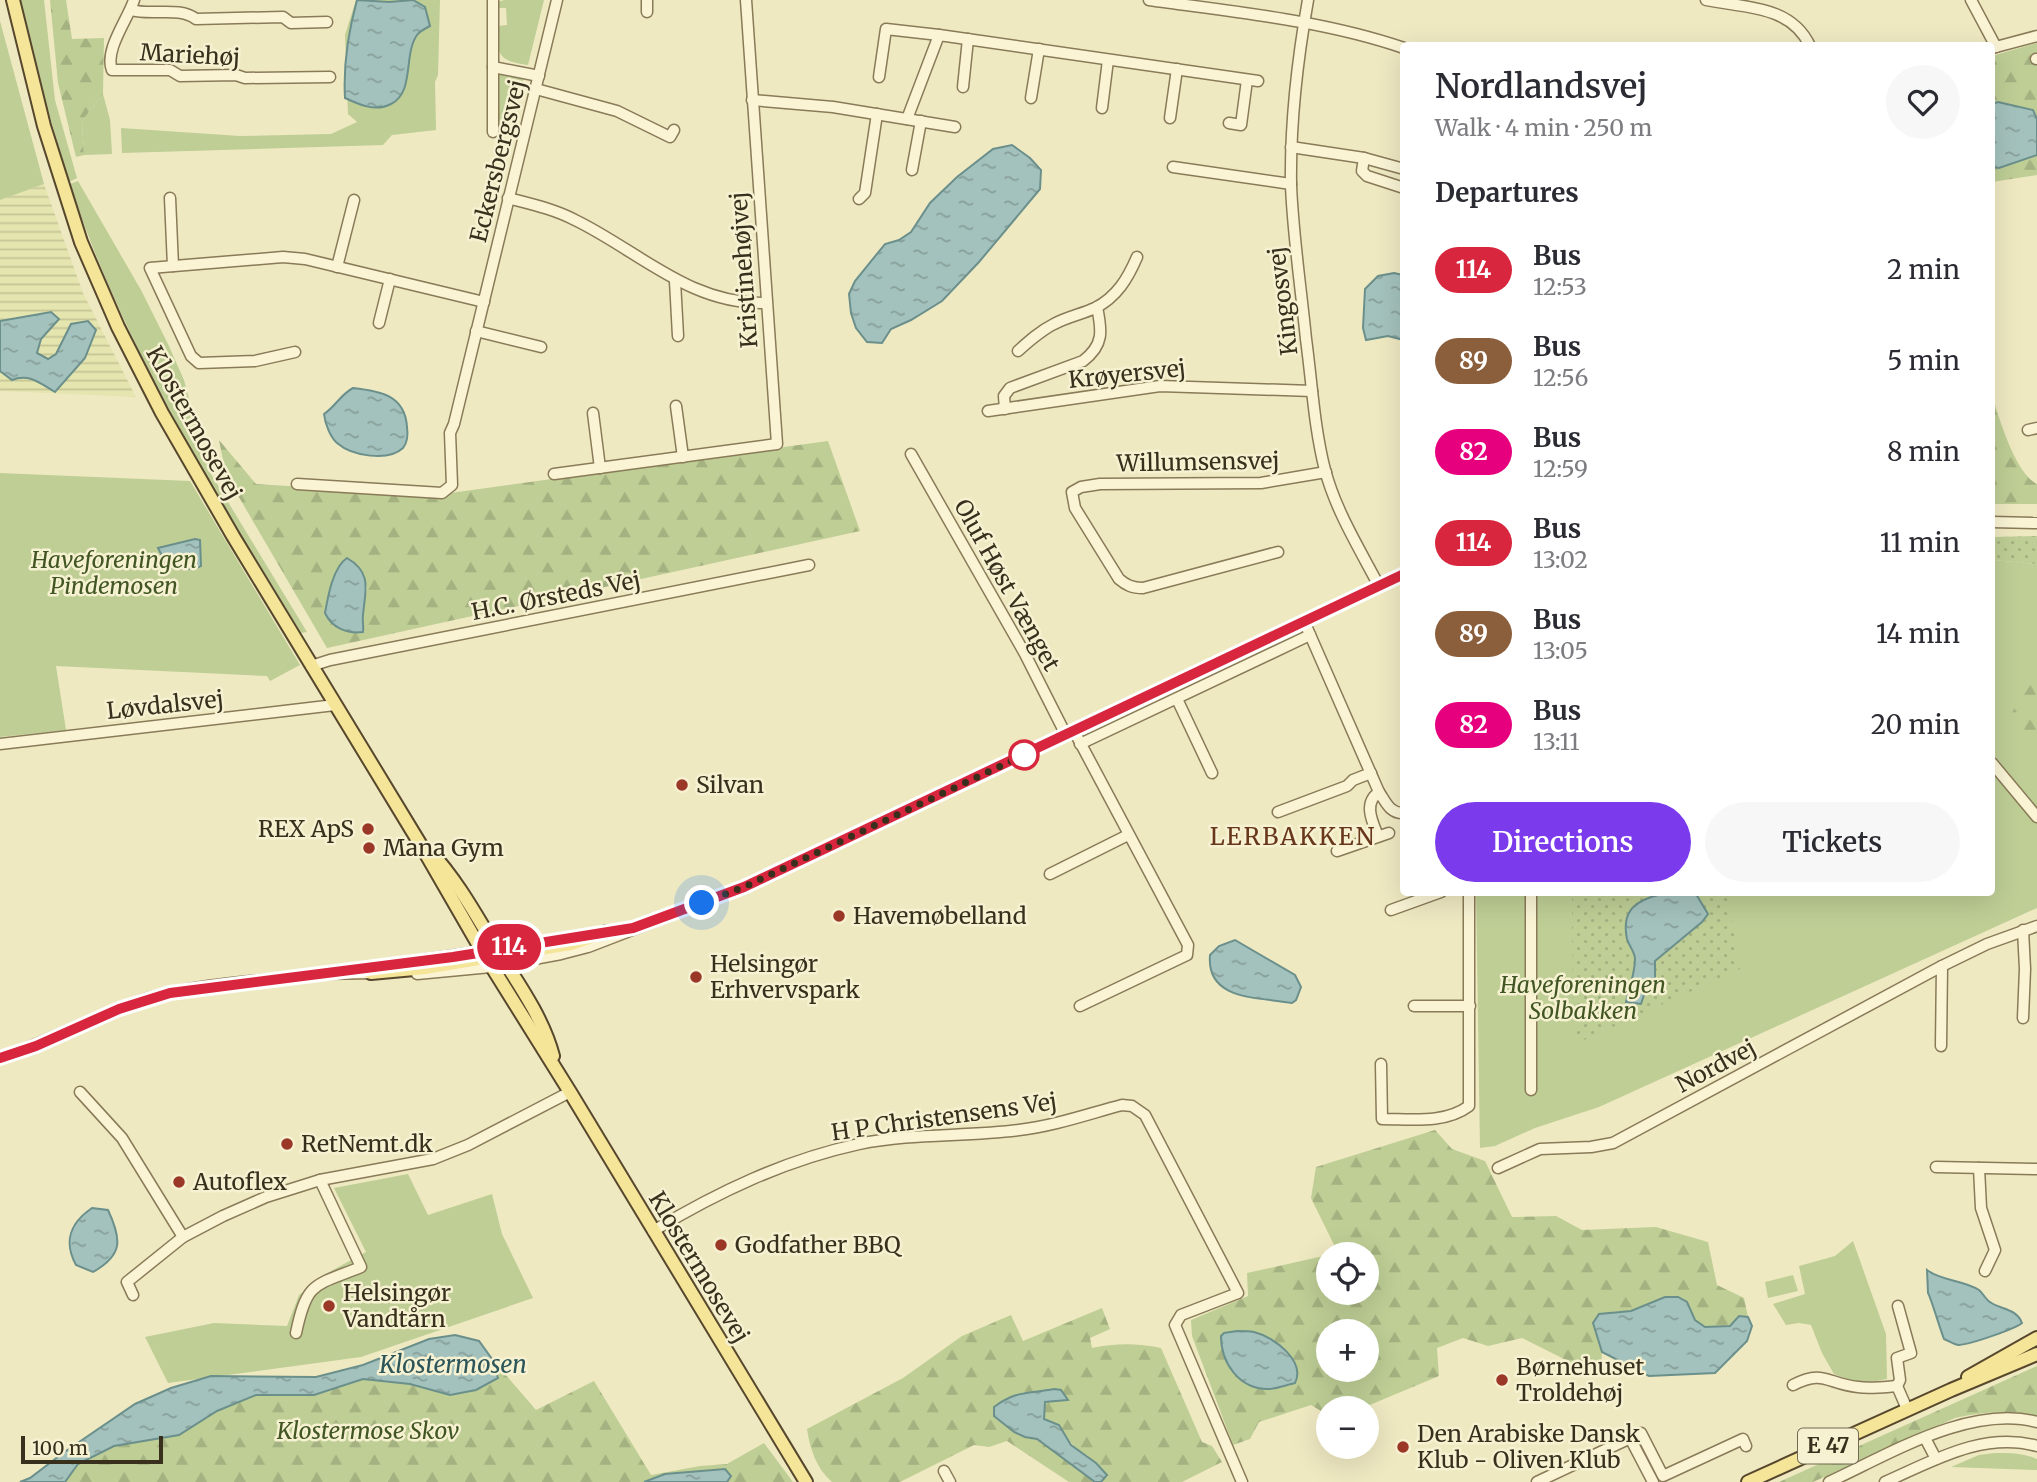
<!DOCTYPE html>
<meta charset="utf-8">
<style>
:root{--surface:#fff;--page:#f7f7f7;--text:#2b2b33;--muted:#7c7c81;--accent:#7c3aed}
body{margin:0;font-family:Merriweather,serif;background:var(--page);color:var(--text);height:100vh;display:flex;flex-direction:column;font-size:26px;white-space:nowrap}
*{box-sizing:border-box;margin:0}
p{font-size:23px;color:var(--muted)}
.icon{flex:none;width:38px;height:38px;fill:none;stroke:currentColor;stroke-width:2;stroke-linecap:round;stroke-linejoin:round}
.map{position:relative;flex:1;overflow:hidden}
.side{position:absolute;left:1400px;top:42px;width:595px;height:854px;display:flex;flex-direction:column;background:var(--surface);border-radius:7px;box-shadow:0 7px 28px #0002}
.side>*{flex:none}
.badge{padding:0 14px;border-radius:23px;font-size:24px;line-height:46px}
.buttons{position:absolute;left:1316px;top:1242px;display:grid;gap:14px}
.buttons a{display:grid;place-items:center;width:63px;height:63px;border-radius:50%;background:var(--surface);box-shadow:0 7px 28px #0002;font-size:35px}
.scale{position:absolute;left:21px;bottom:18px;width:142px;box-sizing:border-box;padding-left:7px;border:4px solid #392f1d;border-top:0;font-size:19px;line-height:24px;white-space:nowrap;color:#392f1d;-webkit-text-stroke:5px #f6f1d1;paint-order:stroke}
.you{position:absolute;width:35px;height:35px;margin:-18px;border:5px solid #fff;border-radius:50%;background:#1a73e8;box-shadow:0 0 0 10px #1a73e833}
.map>.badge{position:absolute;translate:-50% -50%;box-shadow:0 0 0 4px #fff}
h2{padding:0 35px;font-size:26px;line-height:63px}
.round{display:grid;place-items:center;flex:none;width:74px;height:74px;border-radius:37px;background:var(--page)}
.head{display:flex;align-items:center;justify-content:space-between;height:119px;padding:0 35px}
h1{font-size:33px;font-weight:600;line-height:52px}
.primary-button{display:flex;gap:14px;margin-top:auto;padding:14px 35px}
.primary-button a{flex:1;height:80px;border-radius:42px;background:var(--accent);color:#fff;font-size:28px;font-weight:600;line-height:80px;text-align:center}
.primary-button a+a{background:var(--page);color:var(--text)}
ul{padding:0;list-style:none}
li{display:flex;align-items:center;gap:21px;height:91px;padding:0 35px}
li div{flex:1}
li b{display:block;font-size:26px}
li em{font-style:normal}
li .badge{min-width:77px;font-weight:700;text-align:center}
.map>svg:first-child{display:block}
.farmland{fill:url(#farmland-rules)}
.green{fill:#bece95}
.forest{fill:url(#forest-firs);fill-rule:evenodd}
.park{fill:url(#park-dots)}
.water{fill:url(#water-ripples);stroke:#6b908c;stroke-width:2}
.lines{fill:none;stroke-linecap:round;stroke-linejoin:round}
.minor-casing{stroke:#897a58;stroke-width:13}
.major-casing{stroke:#57472d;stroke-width:16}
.minor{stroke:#faf4d5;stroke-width:10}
.major{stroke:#f4e598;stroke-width:12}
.line-casing{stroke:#fff;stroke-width:16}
.line{stroke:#d7263d;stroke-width:10}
.walk{stroke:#392f1d;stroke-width:7;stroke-dasharray:0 12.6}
.stop-dot{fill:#fff;stroke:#d7263d;stroke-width:3.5}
.poi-dot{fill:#9a3726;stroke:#f6f1d1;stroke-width:2.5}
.labels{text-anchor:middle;stroke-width:5;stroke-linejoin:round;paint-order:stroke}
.shield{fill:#f6f1d1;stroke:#726953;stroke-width:2}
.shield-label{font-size:21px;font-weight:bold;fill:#392f1d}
.street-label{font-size:23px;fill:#392f1d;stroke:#f6f1d1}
.park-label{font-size:23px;font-style:italic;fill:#415623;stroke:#f6f1d1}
.poi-label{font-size:23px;fill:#392f1d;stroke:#f6f1d1;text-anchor:start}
.neighbourhood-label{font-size:24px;letter-spacing:2px;fill:#67361b;stroke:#f6f1d1}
.water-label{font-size:24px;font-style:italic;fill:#2c5559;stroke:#f6f1d1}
</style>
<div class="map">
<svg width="2037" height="1482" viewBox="0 0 2037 1482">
<defs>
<pattern id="farmland-rules" width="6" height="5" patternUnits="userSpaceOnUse" patternTransform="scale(1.75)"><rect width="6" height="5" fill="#e5e5af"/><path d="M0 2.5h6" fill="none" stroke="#c5c596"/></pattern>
<pattern id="forest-firs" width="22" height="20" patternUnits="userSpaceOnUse" patternTransform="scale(1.75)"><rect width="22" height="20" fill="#bece95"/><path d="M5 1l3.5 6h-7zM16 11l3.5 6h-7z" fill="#a4b180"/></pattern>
<pattern id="park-dots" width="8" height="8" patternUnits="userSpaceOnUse" patternTransform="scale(1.75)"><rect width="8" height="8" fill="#bece95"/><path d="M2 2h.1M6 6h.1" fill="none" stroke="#a4b180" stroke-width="1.8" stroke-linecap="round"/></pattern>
<pattern id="water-ripples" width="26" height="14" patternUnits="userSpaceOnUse" patternTransform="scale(1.75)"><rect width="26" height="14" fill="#a4c2bd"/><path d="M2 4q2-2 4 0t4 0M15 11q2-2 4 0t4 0" fill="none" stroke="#879e99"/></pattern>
</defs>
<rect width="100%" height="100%" fill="#efe9c2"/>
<polygon class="farmland" points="44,184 83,293 136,397 0,391 0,200"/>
<g class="green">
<polygon points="20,0 44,0 55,100 77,178 69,182 34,62"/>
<polygon points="356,0 440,0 438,75 435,82 436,130 392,135 383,145 122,153 121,128 240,136 331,134 357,122 348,114 345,35"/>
<path d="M504,0H544L528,65C496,60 498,55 498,26L507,25L506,8H498V2Z"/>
<polygon points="0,21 44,184 0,200"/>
<polygon points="502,73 524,77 511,132 505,132 497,125 497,76"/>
<polygon points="103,94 110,120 112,154 84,155 82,121"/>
<path d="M78,181L141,290L168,344L184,380L208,469L307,632L301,633C213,489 123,346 70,184Z"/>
<polygon points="0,473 190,481 300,665 270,681 267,676 56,666 66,730 0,737"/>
<polygon points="1992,560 2037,564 2037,908 1599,1107 1535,1128 1495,1146 1480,1148 1476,893 1992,892"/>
<polygon points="408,1174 428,1215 492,1194 502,1234 533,1298 361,1357 168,1383 145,1337 214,1323 287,1326 299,1295 331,1271 366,1252 334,1188"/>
<path d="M1853,1241L1886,1334L1887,1379C1864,1384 1856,1383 1834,1374L1822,1353L1811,1325L1799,1323L1786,1325L1773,1304L1805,1294L1799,1266L1835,1256Z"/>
<polygon points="1793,1275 1798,1291 1768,1298 1765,1282"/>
<path d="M1995,1453C2010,1453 2023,1453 2037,1459V1470L1951,1467L1979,1455Z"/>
</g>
<g class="forest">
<polygon points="50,0 66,0 72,39 104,38 103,94 82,121 84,155 76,157 58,83"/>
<polygon points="2037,43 2037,119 2033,110 1998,102 1992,104 1992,56"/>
<polygon points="2037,155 2037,175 1992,182 1992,167 1999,168"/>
<path d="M1992,395C1999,418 2015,473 2037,484V504H1992Z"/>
<path d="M219,440L256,484L436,495L828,441L860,531L327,648L226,475ZM333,586L367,587L362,619L350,630L339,629L327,600Z"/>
<polygon points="2037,675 2037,755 2009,717"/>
<path d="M1435,1130L1452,1149L1485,1161L1512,1217L1556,1216L1582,1230L1656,1227L1708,1242L1717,1285L1744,1298L1748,1317L1739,1316L1730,1326C1682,1335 1701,1306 1680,1298C1664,1293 1648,1306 1633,1310C1627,1312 1619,1310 1612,1312C1606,1315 1599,1319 1593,1323L1602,1352L1601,1363L1584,1369L1522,1338L1488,1346L1463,1338L1437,1348L1439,1376L1360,1409H1328V1422L1321,1411L1311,1405L1259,1422L1250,1439L1233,1445L1192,1336L1191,1320L1248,1296L1247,1273L1328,1255V1293H1367V1255H1331L1338,1253L1311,1198L1316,1167ZM1254,1332C1272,1339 1307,1360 1295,1383L1267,1389ZM1328,1332H1367V1370H1328Z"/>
<path d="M1102,1308L1110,1329L1090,1338L1092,1348C1116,1343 1137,1343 1161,1348L1202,1442L1212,1446L1222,1462L1182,1482H1101L1106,1475L1087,1455L1077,1450L1065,1435L1044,1419L1045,1402L1068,1400C1037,1394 1022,1387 994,1407V1416L1014,1432L1025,1437L1037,1439L1095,1482H1069L1007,1441L989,1447L974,1445L900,1482H832C816,1468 810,1449 807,1429L903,1378L962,1336L1011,1315L1023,1341Z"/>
<polygon points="492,1359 536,1410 594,1381 651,1475 700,1466 727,1464 764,1443 793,1482 727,1482 731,1476 725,1469 665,1474 644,1482 65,1482 78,1464 114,1446 179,1435 217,1411 256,1395 314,1395 363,1379 410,1384 450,1395 498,1378"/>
<path d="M2037,1366V1416C2009,1409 1982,1412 1955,1418L1813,1482H1779Z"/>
</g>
<g class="park">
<polygon points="2037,536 2037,564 1992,560 1992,537"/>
<polygon points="1572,893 1731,893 1729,908 1740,969 1573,1045"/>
</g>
<g class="water">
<path d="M357,0L389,2L413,0L425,7L430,26C426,28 420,31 417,35C403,55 415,92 391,104C376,112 360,105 345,98C343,63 348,33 357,0Z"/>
<polygon points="1998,102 2033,110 2037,119 2037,155 1999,168 1992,167 1992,104"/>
<polygon points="1012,145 1030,158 1041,170 1040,189 979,262 942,301 911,320 891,329 882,343 867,342 856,328 851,313 849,294 855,281 885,244 899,240 911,232 930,203 957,177 993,149"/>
<polygon points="1394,273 1403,275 1403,340 1388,336 1366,340 1363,328 1365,289 1378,276"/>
<path d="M51,312L59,319L41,339L37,353L48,359L56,354L71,324L88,321L96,330L85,358L55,392C40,383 29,373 12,380L0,371V321Z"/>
<path d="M353,388C380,391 405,395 407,427C408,434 408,442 403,448C388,462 352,456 337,443C330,437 325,423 324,414C336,406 340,395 353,388Z"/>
<polygon points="195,539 200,540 201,566 195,569 168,568 158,548"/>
<path d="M347,558C373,573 365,591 363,615C362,622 364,625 363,632C347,634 332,628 325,613C328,596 333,567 347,558Z"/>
<path d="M1662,894H1696L1708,914L1702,922L1655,961V984L1644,995L1641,1004L1626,1002C1629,989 1635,973 1635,959C1635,952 1629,946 1627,939C1621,910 1636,900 1662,894Z"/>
<path d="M1235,940L1295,975L1301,987L1296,1000L1292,1003C1259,997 1206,1001 1210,955L1219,946Z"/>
<path d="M92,1208L108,1210C122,1240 123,1255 93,1272L76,1265C63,1241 70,1223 92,1208Z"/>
<path d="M1927,1270C1941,1281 1963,1280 1979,1290C1983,1293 1985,1299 1990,1302C2001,1310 2016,1308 2022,1323C2015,1329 1971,1344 1959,1345C1954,1345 1949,1341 1944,1339C1940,1329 1931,1298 1928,1293Z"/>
<polygon points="1665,1297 1678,1297 1687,1302 1695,1320 1705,1327 1730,1326 1739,1316 1748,1317 1752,1326 1747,1341 1715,1373 1649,1376 1602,1352 1593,1323 1599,1314 1631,1311"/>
<path d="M1237,1331C1243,1331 1249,1331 1254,1332C1274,1337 1306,1361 1295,1383C1286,1385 1276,1389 1268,1389C1239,1389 1221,1363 1221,1336L1224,1333Z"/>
<polygon points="455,1335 479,1341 492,1359 498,1378 476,1390 450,1395 410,1384 363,1379 314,1395 256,1395 217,1411 179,1435 114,1446 78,1464 65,1482 20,1482 30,1478 63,1453 135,1404 171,1388 211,1376 316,1377 363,1365 429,1339"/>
<path d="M1054,1389L1061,1390L1068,1400L1045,1402L1044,1419L1059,1425L1071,1445L1096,1463L1107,1475L1101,1482H1095L1037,1439L1025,1437L1014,1432L994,1416V1407C1017,1390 1028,1394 1054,1389Z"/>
<polygon points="725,1469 731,1476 727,1482 644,1482 665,1474"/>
</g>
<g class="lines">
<g class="minor-casing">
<g id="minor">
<path d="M134,0C128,19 104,50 112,70H170L180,76L236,75L245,78L330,77"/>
<polyline points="493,0 493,132"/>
<polyline points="647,0 647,12"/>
<path d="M1149,0C1234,12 1322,20 1404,48"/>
<path d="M1308,0C1297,62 1290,121 1291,185C1293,236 1301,288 1306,339C1312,383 1314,427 1325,470C1336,511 1359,548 1379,586"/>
<path d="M1706,0C1745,8 1791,5 1810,46"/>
<polyline points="1971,0 1996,47"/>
<path d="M131,10C152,16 179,6 196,19L283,17L291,23L327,22"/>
<polyline points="1992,48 2037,36"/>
<polyline points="2036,59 2037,59"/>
<polyline points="493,67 539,76"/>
<polyline points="879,77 886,29 939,35"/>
<polyline points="963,87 968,39"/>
<polyline points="536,89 617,111 670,137 674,130"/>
<polyline points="1031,98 1039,49"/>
<polyline points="752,100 833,107 955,127"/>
<polyline points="1102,108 1108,60"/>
<polyline points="1170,118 1177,69"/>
<polyline points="907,119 939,35 1258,81"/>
<polyline points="1229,123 1241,125 1247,80"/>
<polyline points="1291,147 1364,158 1404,169"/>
<polyline points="1364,158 1362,171 1367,176 1404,188"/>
<polyline points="1173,167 1291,184"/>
<polyline points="912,170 921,121"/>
<polyline points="170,198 173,266"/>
<path d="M508,198C531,204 554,209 575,220C639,251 690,305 766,303"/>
<polyline points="859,199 865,193 877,114"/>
<polyline points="337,267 354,200"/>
<polyline points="675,281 678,336"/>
<polyline points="379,323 390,279"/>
<polyline points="476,331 541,347"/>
<path d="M1018,351C1029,341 1040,331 1054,324C1067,317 1082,314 1095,308C1117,297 1128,278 1137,257"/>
<polyline points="295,352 255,361 199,363 191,356 150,268 283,257 305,259 484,302"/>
<polyline points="676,406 683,457"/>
<path d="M1005,409L1004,396L1010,388L1083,361C1104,345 1102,331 1097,307"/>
<polyline points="988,411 1160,386 1312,391"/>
<polyline points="593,413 600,468"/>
<polyline points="2028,430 2037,428"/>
<polyline points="911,454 1025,654 1066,735"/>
<polyline points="554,474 777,444 746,0"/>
<polyline points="297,484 442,493 452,485 450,433 454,424 557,0"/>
<polyline points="1992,522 2037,523"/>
<path d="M1278,552L1143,588C1132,588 1126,585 1119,579L1075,508L1072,492L1081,487L1100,484L1261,483L1326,472"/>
<path d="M1304,621L1379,792C1386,802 1390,814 1404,813"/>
<polyline points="311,666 330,660 809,565"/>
<polyline points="1177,699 1212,773"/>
<polyline points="1074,731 1188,945 1187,955 1080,1006"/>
<polyline points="0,744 335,705"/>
<polyline points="1080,744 1310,635"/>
<polyline points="1992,763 2037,817"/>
<polyline points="1278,812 1347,786 1353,780 1371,773"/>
<path d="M1378,836C1372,821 1363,803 1379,792"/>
<polyline points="1337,851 1389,833"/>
<polyline points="1050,874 1128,835"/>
<polyline points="1531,892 1531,1090"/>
<polyline points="1391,910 1441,892"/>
<polyline points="364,968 540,943"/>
<polyline points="312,974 378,973"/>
<polyline points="417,974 491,967 561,954 588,947 744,887 1404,574"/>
<polyline points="1414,1006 1470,1006"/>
<polyline points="2023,1018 2025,969 2023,930"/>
<polyline points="1941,1046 1942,966"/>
<path d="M0,1058C51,1041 98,1014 149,998C200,983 264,981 318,974"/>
<path d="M1381,1064L1382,1119C1411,1119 1445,1124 1469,1106V892"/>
<polyline points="80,1092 122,1138 183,1237"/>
<polyline points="1936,1167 2037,1169"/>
<polyline points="1498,1168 1540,1149 1591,1147 1613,1143 1942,966 1987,944 2037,926"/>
<polyline points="1979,1168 1981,1208 1995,1250 1985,1271"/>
<path d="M653,1231C718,1192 785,1160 859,1144C912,1133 965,1137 1019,1130C1054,1126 1088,1114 1122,1105L1132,1106L1145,1115L1238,1293L1181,1315L1175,1325L1242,1482"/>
<polyline points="133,1295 127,1282 183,1237 223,1216 266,1197 320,1180 433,1159 468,1145 570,1092"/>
<polyline points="1898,1306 1911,1353 1897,1358 1900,1380 1897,1386 1907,1409"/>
<path d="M296,1333C307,1281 314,1286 361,1267L320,1180"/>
<path d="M1793,1385C1824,1369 1827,1384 1858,1387C1870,1389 1884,1387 1897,1386"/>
<polyline points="1630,1438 1653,1482"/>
<polyline points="1925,1438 1936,1459"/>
<polyline points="944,1471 950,1482"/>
<polyline points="1537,1482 1641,1433 1663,1476 1743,1439 1746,1446"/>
<path d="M1829,1482C1888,1455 1970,1404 2037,1422"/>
<path d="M1885,1482C1933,1461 1983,1431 2037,1446"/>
</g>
</g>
<g class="major-casing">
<g id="major">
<polyline points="13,0 44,126 81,242 118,327 162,413 233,536 422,847 482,951 570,1092 806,1482"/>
<path d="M429,850C457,880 476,915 497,950C518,983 543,1018 553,1056"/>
<polyline points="495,959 508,954 571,944 606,932"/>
<polyline points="371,973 425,968 490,957"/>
<polyline points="1968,1377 2037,1338"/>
<polyline points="1748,1482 1951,1390 2037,1354"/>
</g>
</g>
<use href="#minor" class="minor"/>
<use href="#major" class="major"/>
</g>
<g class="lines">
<g class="line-casing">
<polyline id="line" points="0,1058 36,1046 119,1009 170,993 453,957 633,928 744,887 1404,574"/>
</g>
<use href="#line" class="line"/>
<polyline class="walk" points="702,903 744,887 1024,755"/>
</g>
<circle class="stop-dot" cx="1024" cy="755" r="14"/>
<g class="poi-dot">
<circle cx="682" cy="785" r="7"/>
<circle cx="368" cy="829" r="7"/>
<circle cx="369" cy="848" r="7"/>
<circle cx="839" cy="916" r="7"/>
<circle cx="696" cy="977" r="7"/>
<circle cx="287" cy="1144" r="7"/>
<circle cx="179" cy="1182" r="7"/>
<circle cx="721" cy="1245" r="7"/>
<circle cx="329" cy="1306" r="7"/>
<circle cx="1502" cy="1380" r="7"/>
<circle cx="1403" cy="1447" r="7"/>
</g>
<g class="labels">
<rect class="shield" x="1798" y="1428.5" width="60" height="35" rx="5"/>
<g class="shield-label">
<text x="1828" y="1453">E 47</text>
</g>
<g class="street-label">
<text transform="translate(190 55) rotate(3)" y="8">Mariehøj</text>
<text transform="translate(498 161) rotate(-76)" y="8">Eckersbergsvej</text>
<text transform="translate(744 270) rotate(-94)" y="8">Kristinehøjvej</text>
<text transform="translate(1283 301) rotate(-97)" y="8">Kingosvej</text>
<text transform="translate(1127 374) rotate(-6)" y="8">Krøyersvej</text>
<text transform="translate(194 423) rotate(61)" y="8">Klostermosevej</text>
<text transform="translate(1198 462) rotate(-1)" y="8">Willumsensvej</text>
<text transform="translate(1007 585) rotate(61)" y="8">Oluf Høst Vænget</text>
<text transform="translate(556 596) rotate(-11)" y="8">H.C. Ørsteds Vej</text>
<text transform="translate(165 705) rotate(-6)" y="8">Løvdalsvej</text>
<text transform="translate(1716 1066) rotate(-28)" y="8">Nordvej</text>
<text transform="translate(944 1117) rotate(-8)" y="8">H P Christensens Vej</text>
<text transform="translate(699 1267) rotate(59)" y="8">Klostermosevej</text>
</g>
<g class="park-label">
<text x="114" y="568">Haveforeningen<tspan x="114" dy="26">Pindemosen</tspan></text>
<text x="1583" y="993">Haveforeningen<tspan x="1583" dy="26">Solbakken</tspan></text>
<text x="368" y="1439">Klostermose Skov</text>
</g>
<g class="poi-label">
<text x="696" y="793">Silvan</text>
<text x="354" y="837" text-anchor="end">REX ApS</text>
<text x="383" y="856">Mana Gym</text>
<text x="853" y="924">Havemøbelland</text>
<text x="710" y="972">Helsingør<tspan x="710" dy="26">Erhvervspark</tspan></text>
<text x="301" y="1152">RetNemt.dk</text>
<text x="193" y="1190">Autoflex</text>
<text x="735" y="1253">Godfather BBQ</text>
<text x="343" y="1301">Helsingør<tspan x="343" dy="26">Vandtårn</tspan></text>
<text x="1516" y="1375">Børnehuset<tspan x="1516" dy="26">Troldehøj</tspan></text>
<text x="1417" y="1442">Den Arabiske Dansk<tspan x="1417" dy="26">Klub - Oliven Klub</tspan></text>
</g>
<g class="neighbourhood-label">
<text x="1293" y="845">LERBAKKEN</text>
</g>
<g class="water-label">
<text x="453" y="1373">Klostermosen</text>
</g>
</g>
</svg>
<div class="buttons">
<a><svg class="icon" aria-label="locate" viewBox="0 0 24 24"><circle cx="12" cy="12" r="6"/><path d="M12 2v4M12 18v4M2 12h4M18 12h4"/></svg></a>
<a>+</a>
<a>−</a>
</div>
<div class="scale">100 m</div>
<div class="you" style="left:702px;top:903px"></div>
<b class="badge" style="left:509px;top:947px;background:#d7263d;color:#fff">114</b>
<section class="side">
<div class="head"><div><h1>Nordlandsvej</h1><p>Walk · 4 min · 250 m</p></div><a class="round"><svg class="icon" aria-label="heart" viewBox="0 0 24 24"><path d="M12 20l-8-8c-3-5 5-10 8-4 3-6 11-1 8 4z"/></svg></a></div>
<h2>Departures</h2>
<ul>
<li><span class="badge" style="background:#d7263d;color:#fff">114</span><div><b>Bus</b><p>12:53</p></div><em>2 min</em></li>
<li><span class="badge" style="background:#8b5e3c;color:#fff">89</span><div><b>Bus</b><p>12:56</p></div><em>5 min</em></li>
<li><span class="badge" style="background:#e6007e;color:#fff">82</span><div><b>Bus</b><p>12:59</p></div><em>8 min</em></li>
<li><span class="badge" style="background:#d7263d;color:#fff">114</span><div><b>Bus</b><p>13:02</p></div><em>11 min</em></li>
<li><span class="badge" style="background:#8b5e3c;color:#fff">89</span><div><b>Bus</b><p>13:05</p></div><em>14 min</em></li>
<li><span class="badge" style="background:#e6007e;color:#fff">82</span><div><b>Bus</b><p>13:11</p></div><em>20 min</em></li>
</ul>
<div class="primary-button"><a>Directions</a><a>Tickets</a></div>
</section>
</div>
